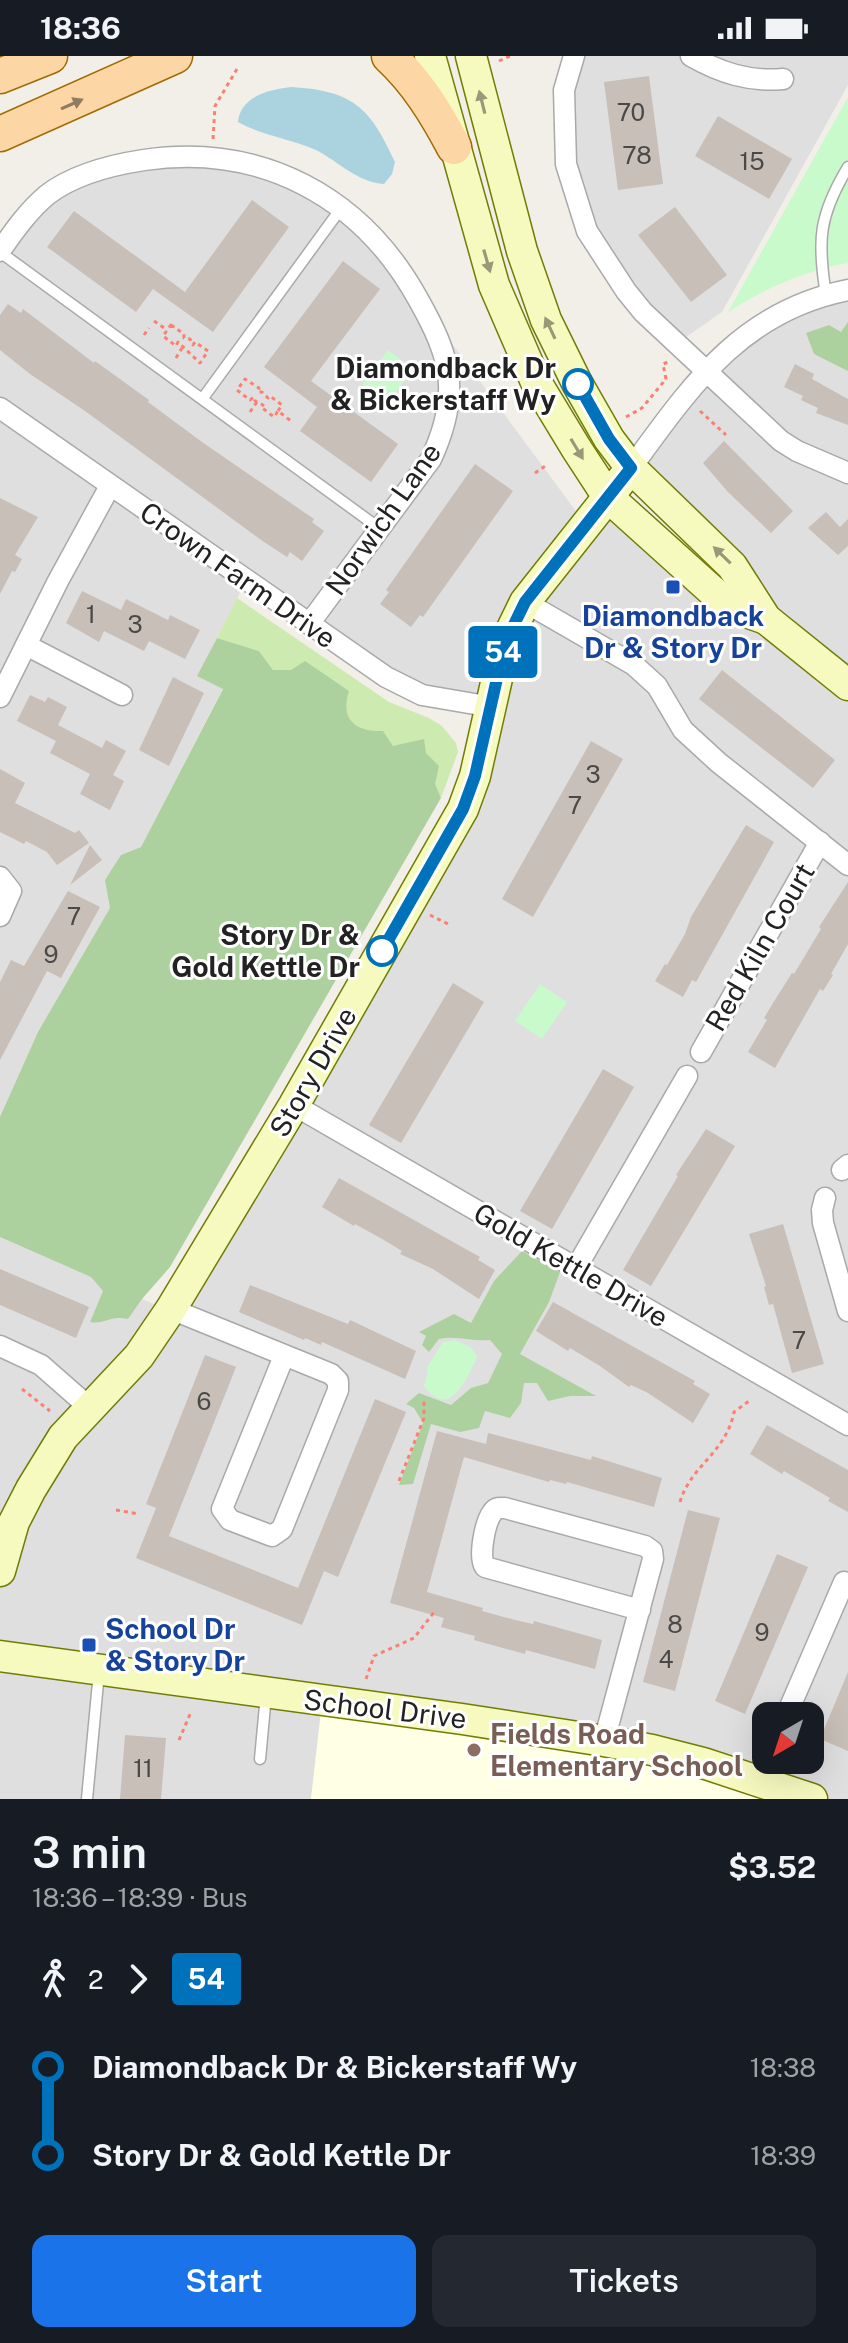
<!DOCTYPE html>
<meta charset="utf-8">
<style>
:root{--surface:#171b24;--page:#242831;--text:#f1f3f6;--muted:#9ea1a6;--accent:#1a73e8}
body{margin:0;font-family:"Public Sans",sans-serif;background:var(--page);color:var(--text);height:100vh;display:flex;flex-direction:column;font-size:30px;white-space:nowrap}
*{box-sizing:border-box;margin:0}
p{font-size:26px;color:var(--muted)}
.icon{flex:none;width:44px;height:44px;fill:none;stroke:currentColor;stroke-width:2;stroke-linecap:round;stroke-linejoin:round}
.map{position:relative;height:1743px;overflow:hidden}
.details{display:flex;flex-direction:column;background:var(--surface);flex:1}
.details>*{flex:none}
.badge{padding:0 16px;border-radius:6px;font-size:28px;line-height:52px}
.needle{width:52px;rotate:219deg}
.fabs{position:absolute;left:752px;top:1646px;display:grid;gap:16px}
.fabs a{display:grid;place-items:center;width:72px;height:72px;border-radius:16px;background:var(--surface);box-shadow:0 8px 32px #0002;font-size:40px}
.map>.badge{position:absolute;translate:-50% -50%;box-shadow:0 0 0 4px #fff}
.legs{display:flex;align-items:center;gap:12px;height:88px;padding:0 32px;font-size:26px}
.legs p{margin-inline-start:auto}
.overview{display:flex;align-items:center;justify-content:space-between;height:136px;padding:0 32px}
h1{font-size:44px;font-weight:600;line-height:60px}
.action{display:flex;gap:16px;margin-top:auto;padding:16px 32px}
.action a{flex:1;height:92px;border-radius:16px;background:var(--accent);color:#fff;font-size:32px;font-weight:600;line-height:92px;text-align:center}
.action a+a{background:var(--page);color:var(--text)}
ul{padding:0 32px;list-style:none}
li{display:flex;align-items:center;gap:28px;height:88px;font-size:30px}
li i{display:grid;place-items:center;width:12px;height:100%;margin:0 10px;background:currentColor}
li i::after{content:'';width:20px;height:20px;margin:-10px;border:6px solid;border-radius:50%;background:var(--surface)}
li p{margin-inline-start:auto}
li:first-child i{background:linear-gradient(#0000 50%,currentColor 0)}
li:last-child i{background:linear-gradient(currentColor 50%,#0000 0)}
.status{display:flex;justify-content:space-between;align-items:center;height:56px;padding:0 40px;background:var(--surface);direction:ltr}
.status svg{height:22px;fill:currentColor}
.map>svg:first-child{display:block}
.residential{fill:#e0dfdf;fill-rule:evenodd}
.education{fill:#ffffe5}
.grass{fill:#cdebb0}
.forest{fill:#add19e}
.park{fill:#c8facc}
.water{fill:#aad3df}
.building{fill:#c7bfb8}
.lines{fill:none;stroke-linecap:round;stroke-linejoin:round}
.lane-casing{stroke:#a9a9a9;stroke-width:13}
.street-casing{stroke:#a9a9a9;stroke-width:23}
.secondary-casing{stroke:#707d05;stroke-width:33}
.primary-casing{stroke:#a06b00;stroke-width:37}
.path{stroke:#fa8072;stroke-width:3;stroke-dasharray:4 4;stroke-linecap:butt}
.lane{stroke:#fff;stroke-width:10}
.street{stroke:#fff;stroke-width:20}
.secondary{stroke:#f7fabf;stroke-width:30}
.primary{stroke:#fcd6a4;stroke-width:34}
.oneway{fill:#979978}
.oneway2{fill:#8f7c63}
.line-1-casing{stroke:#fff;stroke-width:18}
.line-1{stroke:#0072bc;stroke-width:12}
.stop-1-dot{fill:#fff;stroke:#0072bc;stroke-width:4}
.transit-dot{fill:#1a4fb4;stroke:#fff;stroke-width:3}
.education-dot{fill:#8d6e63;stroke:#fff;stroke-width:3}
.labels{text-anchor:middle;stroke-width:6;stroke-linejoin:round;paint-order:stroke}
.number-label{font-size:24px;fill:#4b4948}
.stop-label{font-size:28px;font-weight:bold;fill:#222;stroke:#fff;text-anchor:end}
.street-label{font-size:28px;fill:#222;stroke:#fff}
.transit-label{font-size:28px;font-weight:bold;fill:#164399;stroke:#fff}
.education-label{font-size:28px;font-weight:bold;fill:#785e54;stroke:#fff;text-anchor:start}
</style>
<div class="status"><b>18:36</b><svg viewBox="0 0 49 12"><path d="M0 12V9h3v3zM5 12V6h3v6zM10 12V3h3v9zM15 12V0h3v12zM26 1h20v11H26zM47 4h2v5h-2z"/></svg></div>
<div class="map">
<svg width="848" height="1743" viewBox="0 0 848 1743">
<rect width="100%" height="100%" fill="#f2efe9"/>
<g class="residential">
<polygon points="576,0 848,0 848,29 722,256 679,286 589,174 568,107"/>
<polygon points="201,103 300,127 382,193 584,466 488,649 434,641 391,617 0,349 0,198 23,165 84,122"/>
<polygon points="848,236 848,625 635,411 734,289"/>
<polygon points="0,357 245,527 198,619 223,632 141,791 121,799 110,852 0,1065"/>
<path d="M608,445L848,633V1743H826L0,1597V1181L172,1256L466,753L508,588ZM766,1660H810V1704H766Z"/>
<polygon points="0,1603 322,1647 311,1743 0,1743"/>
</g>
<polygon class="education" points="322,1647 483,1669 802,1743 311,1743"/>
<path class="grass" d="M237,542L389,646L429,662L442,670L456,687L458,696L441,742C424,704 382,687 350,665L345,650L291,614H273L259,595L217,582Z"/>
<g class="forest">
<polygon points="848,266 848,315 814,298 806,277 829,269 841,276"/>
<path d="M217,582L259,595L273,614H291L305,605L349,635C340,663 355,676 383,675L393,690L424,683L426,697L439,710L435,728L441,742L170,1211L142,1243L128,1263C108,1259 106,1269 90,1266L103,1235L91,1221L0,1181V1061L38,976L110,852L105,824L121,799L141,791L223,633L197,620Z"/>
<path d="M522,1195L560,1216L549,1246L520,1298L596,1340H570L548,1345L537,1327H524L521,1347L510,1362L485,1355L479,1372L460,1376L431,1368L413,1428L399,1429L423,1367L414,1352L406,1348L419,1337L451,1349L471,1332L488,1327L502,1298L490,1284C471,1286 458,1279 439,1283L429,1296L422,1289L426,1280L419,1276L454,1258L471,1267L494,1225Z"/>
</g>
<g class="park">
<path d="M848,41V207C804,215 766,232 728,256Z"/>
<polygon points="388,294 413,313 388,347 362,328"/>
<polygon points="540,928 567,946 542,983 515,965"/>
<path d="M455,1284L472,1292L477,1301C467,1323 450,1365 424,1330L428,1316L426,1313L443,1286Z"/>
</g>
<path class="water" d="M292,31C353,35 370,51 395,106L392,118L384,128C357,126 339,106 316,94C291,83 261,79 238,66C240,40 271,33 292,31Z"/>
<g class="building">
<polygon points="649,20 663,128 618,134 604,26"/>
<polygon points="718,60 792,103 769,143 695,100"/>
<polygon points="252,144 289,171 213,276 153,233 136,256 47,191 74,155 185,236"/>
<polygon points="675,151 727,219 691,246 638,179"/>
<polygon points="343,205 380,233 311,325 398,388 371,426 300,375 317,351 264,311"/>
<polygon points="8,248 21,257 23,253 94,307 95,305 149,344 148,346 202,386 314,463 312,466 324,475 302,505 290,496 287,501 264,486 85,355 30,318 0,294 0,259"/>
<polygon points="795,308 814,318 812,323 848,343 848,369 816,357 818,352 801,344 803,340 784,331"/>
<polygon points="724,385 793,455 771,477 728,436 703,407"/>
<polygon points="475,408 513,435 423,561 420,559 411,571 380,548 389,536 386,534"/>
<polygon points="0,442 38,461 15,499 22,503 15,516 12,515 0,538"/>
<polygon points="826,456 840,471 848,463 848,490 838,499 808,472"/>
<polygon points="82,535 121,554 126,543 168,564 170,559 200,574 185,603 149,585 144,595 104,575 99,586 66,567"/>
<polygon points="722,614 835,704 813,732 699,643"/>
<polygon points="173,621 204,637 169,710 139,694"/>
<polygon points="30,639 45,646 48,641 67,651 58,669 102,692 106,684 126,695 113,719 124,725 110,754 80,738 90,718 50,697 56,685 17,665"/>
<polygon points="591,685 623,703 533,861 502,843"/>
<polygon points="0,713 25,727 15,747 75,777 79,774 89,787 57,809 47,796 26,785 24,788 0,776"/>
<polygon points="746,769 774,786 696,926 692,924 683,941 655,925 665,908 667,909 685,878 691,861"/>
<polygon points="90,789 102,804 70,829"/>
<polygon points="848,826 848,888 831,918 833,919 823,935 820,933 775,1012 748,996 767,964 764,962 773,947 792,917 794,918 821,873 819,871"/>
<polygon points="68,835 100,851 61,922 47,915 0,1004 0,926 11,904 24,910"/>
<polygon points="453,927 484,946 401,1087 369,1069"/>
<polygon points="603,1013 634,1031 552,1173 520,1155"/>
<polygon points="706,1073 735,1090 651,1230 623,1214 678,1120 676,1119"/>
<polygon points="339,1122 480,1201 478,1204 495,1214 479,1243 433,1213 400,1198 402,1195 384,1184 355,1168 354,1170 322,1151"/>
<polygon points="783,1168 824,1308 792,1317 773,1248 769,1249 764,1231 766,1230 749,1178"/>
<polygon points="0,1213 89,1251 76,1282 0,1249"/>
<polygon points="250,1229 348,1268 350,1264 416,1295 405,1323 322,1286 321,1289 305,1282 304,1284 239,1256"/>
<polygon points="553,1246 695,1325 693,1328 710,1338 693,1367 648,1337 631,1329 629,1331 600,1310 570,1292 568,1295 536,1275"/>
<polygon points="205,1299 236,1311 169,1480 298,1532 375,1343 406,1356 338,1521 324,1515 302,1569 136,1502 156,1452 146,1448"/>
<polygon points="767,1369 848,1414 848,1456 828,1445 830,1442 784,1415 782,1418 750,1398"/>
<polygon points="437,1375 486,1388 488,1377 591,1404 592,1400 662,1422 654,1451 567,1426 566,1428 550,1424 549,1426 464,1401 427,1536 483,1552 482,1555 515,1564 533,1568 534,1565 602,1584 595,1613 526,1594 525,1598 474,1584 475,1580 441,1571 444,1562 390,1547"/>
<polygon points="688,1454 720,1462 675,1635 643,1626"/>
<polygon points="777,1498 808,1511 745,1658 715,1645"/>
<polygon points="848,1616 848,1695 820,1683"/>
<polygon points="125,1679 166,1682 161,1743 120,1743"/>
</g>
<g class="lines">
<g class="lane-casing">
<g id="lane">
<polyline points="0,196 379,472"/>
<path d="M826,239C817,184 819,159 848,111"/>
<polyline points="203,342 342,151"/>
<polyline points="260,1703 266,1639"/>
<polyline points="87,1743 99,1616"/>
</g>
</g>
<g class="street-casing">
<g id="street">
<polyline points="574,0 564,34 566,108 587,175 626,235 643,256 781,385 797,395 848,417"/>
<path d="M691,0C721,17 749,26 783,23"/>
<path d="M0,195C14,175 28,155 47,139C74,118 111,109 144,104C261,87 361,140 418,243C452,303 461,338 431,403L309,568"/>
<polyline points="0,352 386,621 422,639 492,651"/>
<path d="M631,412C691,330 741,255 848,234"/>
<polyline points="525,546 634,609 657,630 683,674 719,707 848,809"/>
<polyline points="26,589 122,639"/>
<polyline points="0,641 58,525 110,430"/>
<polyline points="0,821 11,835 0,860"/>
<polyline points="701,996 820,786"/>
<polyline points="294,1049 848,1369"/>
<polyline points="842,1114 848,1109"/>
<polyline points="825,1142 822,1154 823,1167 848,1255"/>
<polyline points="576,1212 687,1020"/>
<polyline points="171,1253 331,1318 338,1325 338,1334 282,1473 272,1480 230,1464 222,1453 284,1300"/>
<polyline points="0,1290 41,1309 90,1352"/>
<polyline points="786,1660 844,1526"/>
<path d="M604,1685L653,1503L652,1495L645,1490L505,1452C498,1452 496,1451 492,1457C485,1467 478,1501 485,1511L640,1554"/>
<polyline points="758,1725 767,1704"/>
</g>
</g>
<g class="secondary-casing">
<g id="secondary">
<polyline points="430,0 494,229 536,326 576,392 608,441 729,550 766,563"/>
<polyline points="471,0 522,195 546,264 577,327 609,383 631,412 732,510 766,563 848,629"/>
<polyline points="0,1515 14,1466 31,1433 63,1381 139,1300 171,1253 294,1049 463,753 475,720 505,587 525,546 631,412"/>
<polyline points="0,1600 462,1663 604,1685 652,1694 703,1707 812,1743"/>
</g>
</g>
<g class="primary-casing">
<g id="primary">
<path d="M389,0C417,26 436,57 454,91"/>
<polyline points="0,20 50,0"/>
<polyline points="0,78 175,0"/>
</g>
</g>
<g class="path">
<polyline points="499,5 510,0"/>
<polyline points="213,83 215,50 237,13"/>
<polyline points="154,265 167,274"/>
<polygon points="171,269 184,278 184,282 190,283 193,289 195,286 208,295 200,307 178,286 176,290 163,280"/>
<polyline points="144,279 149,272"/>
<polyline points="176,302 182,292"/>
<polyline points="278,355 282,349 270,340 268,342 262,336 258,336 259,332 245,323 237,334 250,344 254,341 255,345 263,349 261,351 274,361 278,355 291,365"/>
<polyline points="700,355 726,379"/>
<polyline points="250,356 257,346"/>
<polyline points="626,361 642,352 666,323 663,308 668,306"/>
<polyline points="535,417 548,408"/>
<polyline points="430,859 448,868"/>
<polyline points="22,1333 50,1355"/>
<polyline points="399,1425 424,1362 424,1342"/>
<path d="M680,1446C691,1409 726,1397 734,1356L749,1345"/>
<polyline points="116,1454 139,1458"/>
<polyline points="366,1623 374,1600 414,1582 435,1555"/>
<polyline points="179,1684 191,1656"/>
</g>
<use href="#lane" class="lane"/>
<use href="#street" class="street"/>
<use href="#secondary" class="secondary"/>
<use href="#primary" class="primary"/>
</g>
<defs><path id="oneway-solid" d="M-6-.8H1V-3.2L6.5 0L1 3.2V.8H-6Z" transform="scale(2)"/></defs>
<g class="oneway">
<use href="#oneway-solid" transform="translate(482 46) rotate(-104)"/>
<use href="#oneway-solid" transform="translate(487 205) rotate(74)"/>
<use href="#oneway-solid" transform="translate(550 272) rotate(-115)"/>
<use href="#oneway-solid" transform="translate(577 393) rotate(59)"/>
<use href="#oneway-solid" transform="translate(722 499) rotate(-136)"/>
</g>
<use class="oneway2" href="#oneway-solid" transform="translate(72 48) rotate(-24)"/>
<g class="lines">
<g class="line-1-casing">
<polyline id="line-1" points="382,895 463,753 475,720 505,587 525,546 631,412 609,383 578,328"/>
</g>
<use href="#line-1" class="line-1"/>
</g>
<g class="stop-1-dot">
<circle cx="578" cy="328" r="14"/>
<circle cx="382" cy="895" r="14"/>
</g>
<g class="transit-dot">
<rect x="665" y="523" width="16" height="16" rx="4"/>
<rect x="81" y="1581" width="16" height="16" rx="4"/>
</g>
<circle class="education-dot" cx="474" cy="1694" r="8"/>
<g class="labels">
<g class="number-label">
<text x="631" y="65">70</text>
<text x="637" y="108">78</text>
<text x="752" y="114">15</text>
<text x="91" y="567">1</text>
<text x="135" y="577">3</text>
<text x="593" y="727">3</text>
<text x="575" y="758">7</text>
<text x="74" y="869">7</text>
<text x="51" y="907">9</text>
<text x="799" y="1293">7</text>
<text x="204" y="1354">6</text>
<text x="675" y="1577">8</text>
<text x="762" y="1585">9</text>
<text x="666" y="1612">4</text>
<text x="143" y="1721">11</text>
</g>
<g class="stop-label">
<text x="556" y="322">Diamondback Dr<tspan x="556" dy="32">&amp; Bickerstaff Wy</tspan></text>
<text x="360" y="889">Story Dr &amp;<tspan x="360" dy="32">Gold Kettle Dr</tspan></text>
</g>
<g class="street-label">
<text transform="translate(383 463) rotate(-55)" y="10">Norwich Lane</text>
<text transform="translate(238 519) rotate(35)" y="10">Crown Farm Drive</text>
<text transform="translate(760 891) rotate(-60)" y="10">Red Kiln Court</text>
<text transform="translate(313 1016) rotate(-60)" y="10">Story Drive</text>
<text transform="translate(571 1209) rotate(30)" y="10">Gold Kettle Drive</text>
<text transform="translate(385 1653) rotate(7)" y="10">School Drive</text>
</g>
<g class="transit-label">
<text x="673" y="570">Diamondback<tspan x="673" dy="32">Dr &amp; Story Dr</tspan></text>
<text x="105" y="1583" text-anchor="start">School Dr<tspan x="105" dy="32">&amp; Story Dr</tspan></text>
</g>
<g class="education-label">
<text x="490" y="1688">Fields Road<tspan x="490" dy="32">Elementary School</tspan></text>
</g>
</g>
</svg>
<div class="fabs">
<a><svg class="needle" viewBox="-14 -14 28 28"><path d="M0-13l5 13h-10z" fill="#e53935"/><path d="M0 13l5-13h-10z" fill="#9ea1a6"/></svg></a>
</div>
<b class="badge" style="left:503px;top:596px;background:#0072bc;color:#fff">54</b>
</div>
<section class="details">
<div class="overview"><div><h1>3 min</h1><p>18:36 – 18:39 · Bus</p></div><b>$3.52</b></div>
<div class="legs"><svg class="icon" aria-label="walk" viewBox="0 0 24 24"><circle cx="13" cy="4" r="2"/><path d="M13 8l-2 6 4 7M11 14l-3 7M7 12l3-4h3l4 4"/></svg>2<svg class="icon" aria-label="forward" viewBox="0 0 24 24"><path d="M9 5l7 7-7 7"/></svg><b class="badge" style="background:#0072bc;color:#fff">54</b></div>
<ul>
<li><i style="color:#0072bc"></i><b>Diamondback Dr &amp; Bickerstaff Wy</b><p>18:38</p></li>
<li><i style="color:#0072bc"></i><b>Story Dr &amp; Gold Kettle Dr</b><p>18:39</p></li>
</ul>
<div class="action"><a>Start</a><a>Tickets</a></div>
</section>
